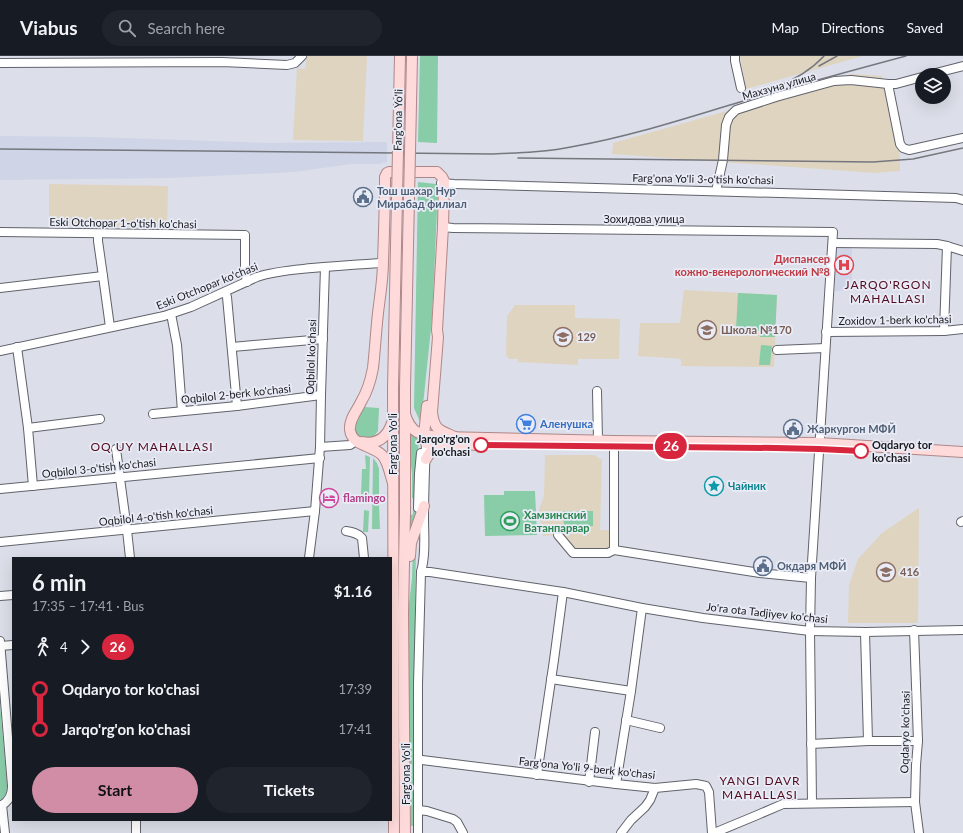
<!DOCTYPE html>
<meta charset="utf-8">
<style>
:root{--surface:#171b24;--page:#20242c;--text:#f1f3f6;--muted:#9ea1a6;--line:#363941;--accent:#d08da5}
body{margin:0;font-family:Lato,sans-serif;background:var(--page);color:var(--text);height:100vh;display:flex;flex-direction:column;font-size:15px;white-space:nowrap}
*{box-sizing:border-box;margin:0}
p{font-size:13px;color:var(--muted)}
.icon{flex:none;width:22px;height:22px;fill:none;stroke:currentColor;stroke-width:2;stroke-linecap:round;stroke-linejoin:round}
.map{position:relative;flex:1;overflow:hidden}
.sheet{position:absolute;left:12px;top:501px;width:380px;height:264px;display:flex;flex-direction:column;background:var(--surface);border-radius:0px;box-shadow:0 4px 16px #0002}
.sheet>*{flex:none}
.badge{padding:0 8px;border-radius:13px;font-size:14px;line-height:26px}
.controls{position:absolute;left:915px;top:12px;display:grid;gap:8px}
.controls a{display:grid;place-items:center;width:36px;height:36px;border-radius:50%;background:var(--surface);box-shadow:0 4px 16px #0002;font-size:20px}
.map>.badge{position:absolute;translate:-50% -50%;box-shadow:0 0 0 2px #fff}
.legs{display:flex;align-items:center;gap:6px;height:44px;padding:0 20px;font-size:13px}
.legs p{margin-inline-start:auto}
.headline{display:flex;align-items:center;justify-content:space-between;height:68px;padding:0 20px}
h1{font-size:22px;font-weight:700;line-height:30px}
.primary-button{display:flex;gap:8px;margin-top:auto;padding:8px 20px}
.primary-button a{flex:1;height:46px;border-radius:24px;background:var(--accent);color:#111;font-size:16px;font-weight:700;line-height:46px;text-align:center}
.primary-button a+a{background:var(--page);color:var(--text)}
ul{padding:0 20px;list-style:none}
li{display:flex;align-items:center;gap:14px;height:40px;font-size:15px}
li i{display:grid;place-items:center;width:6px;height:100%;margin:0 5px;background:currentColor}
li i::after{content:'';width:10px;height:10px;margin:-5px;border:3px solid;border-radius:50%;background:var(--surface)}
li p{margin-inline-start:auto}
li:first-child i{background:linear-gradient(#0000 50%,currentColor 0)}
li:last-child i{background:linear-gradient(currentColor 50%,#0000 0)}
header{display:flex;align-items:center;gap:24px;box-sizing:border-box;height:56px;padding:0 20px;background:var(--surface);border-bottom:1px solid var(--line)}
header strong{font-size:19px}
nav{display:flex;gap:22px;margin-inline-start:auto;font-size:14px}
.search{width:280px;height:36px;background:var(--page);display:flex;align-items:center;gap:10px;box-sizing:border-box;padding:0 14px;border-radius:22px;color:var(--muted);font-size:15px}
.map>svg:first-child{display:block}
.built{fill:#cfd4e6}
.industrial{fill:#dfd4c0}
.education{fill:#ded4c0}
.green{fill:#89cca8}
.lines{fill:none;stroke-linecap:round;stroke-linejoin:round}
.minor-casing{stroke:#60636b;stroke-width:10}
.major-casing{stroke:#ae8789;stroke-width:12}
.minor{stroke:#fff;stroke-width:8}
.major{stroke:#fedada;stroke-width:10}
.rail{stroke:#75777e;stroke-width:1.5}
.major-bridge-casing{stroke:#ae8789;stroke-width:12;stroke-linecap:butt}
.major-bridge{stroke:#fedada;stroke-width:10}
.line-1-casing{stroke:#fff;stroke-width:9}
.line-1{stroke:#d7263d;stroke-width:6}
.stop-1-dot{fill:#fff;stroke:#d7263d;stroke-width:2}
.labels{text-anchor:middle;stroke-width:3.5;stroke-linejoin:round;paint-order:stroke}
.street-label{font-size:11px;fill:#191a1e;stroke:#e9ecf6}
.service-label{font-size:11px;font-weight:bold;fill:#4e5e75;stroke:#e9ecf6;text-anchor:start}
.health-label{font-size:11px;font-weight:bold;fill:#be3a42;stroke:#e9ecf6;text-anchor:end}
.education-label{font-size:11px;font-weight:bold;fill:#785e54;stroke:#e9ecf6;text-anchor:start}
.shop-label{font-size:11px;font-weight:bold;fill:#366cbe;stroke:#e9ecf6;text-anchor:start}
.stop-label{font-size:11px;font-weight:bold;fill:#191a1e;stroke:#e9ecf6;text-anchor:end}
.culture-label{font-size:11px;font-weight:bold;fill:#0d838f;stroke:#e9ecf6;text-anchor:start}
.hotel-label{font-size:11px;font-weight:bold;fill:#b23c85;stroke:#e9ecf6;text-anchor:start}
.leisure-label{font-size:11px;font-weight:bold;fill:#27864d;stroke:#e9ecf6;text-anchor:start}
.neighbourhood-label{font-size:12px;letter-spacing:1px;fill:#510c1e;stroke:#e9ecf6}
</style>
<header>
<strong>Viabus</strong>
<div class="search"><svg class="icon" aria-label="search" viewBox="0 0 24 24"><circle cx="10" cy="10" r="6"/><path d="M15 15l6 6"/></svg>Search here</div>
<nav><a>Map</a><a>Directions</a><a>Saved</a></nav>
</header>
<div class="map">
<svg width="963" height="777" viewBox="0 0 963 777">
<rect width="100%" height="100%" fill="#dcdfe9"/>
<g class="built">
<polygon points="0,80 94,81 268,87 387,86 387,106 381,107 381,108 351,108 295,116 169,122 0,124"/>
<polygon points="836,190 852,191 852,234 835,235"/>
</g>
<g class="industrial">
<polygon points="307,0 367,0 363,85 293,84 297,12 305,13"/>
<polygon points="740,0 863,0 746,33"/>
<polygon points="851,18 882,20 900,101 900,115 875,117 612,98 613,87 776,41"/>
<polygon points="49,128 168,130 167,172 49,169"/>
</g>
<g class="education">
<polygon points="684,234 777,239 774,311 681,310 681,303 669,302 638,300 640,267 680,267"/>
<polygon points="515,249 575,249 575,262 620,263 619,303 578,303 578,309 518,306 518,303 509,303 506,299 507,260"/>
<polygon points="545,399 594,399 602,404 600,474 610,474 610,499 573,499 556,479 543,480 539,454 544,440"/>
<polygon points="919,452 918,567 848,567 849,529 858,503 882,477"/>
</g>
<g class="green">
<polygon points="420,0 438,0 437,87 418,86"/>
<polygon points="418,126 436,128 438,133 432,263 421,368 414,352"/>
<polygon points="738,237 777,239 775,281 760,281 759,275 736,273"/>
<polygon points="761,289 772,290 770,309 759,309"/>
<path d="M364,351L379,352L378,375L372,383C364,384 359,382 355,376V367Z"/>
<polygon points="410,377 419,383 416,418 416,456 414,469 408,478 411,459 413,458 413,442 412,442 412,418 409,392"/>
<polygon points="365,399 370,401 369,440 361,440 362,413 366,413"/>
<polygon points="373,402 377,407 379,413 379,450 380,473 372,473"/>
<polygon points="504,435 535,435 537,479 485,480 484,439 504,439"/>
<polygon points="364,454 369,455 368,476 363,476"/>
<polygon points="563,455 593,455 593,470 564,471"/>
<polygon points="416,480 413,770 411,770 409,654 408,557 412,522 413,491"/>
<path d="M0,649L7,729C7,735 6,740 0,744Z"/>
</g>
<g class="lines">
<g class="minor-casing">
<g id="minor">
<polyline points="735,0 735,5 741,32"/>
<polyline points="0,7 222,6 287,9 295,7 302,0"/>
<polyline points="928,19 963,10"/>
<polyline points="888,28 900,88 903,92 909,94 963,82"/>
<polyline points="441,127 454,128 956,142 963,144"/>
<polyline points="716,135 723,104 726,69 729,61 736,54 776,41 834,25 851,24 888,28 896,28 922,21"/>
<polyline points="443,171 453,172 833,176 811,522 810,575 812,747"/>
<polyline points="0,176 245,179 245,215 247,226"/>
<polyline points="98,178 98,185 103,220 110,271"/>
<polyline points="833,187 937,188 947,190 963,195"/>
<polyline points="0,232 103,220"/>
<polyline points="225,236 227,241 237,350"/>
<polyline points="171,258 177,289 182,355"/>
<polyline points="944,275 947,190"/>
<polyline points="826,276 944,275 963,273"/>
<polyline points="17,291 28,372 33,430"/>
<polyline points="232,291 323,283"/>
<polyline points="777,294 825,292"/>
<path d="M0,295L164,260L191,251L257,221C275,215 293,214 312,212C336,210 360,208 383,207"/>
<polyline points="597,335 598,384"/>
<polyline points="153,358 237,350 321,339"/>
<polyline points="28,372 100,363"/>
<polyline points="614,385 614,494"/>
<polyline points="320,391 350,389 356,385"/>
<polyline points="116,393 127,474 130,502"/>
<polyline points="0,433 320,402"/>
<polyline points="418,452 419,418 421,397"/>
<polyline points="961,466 963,465"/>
<path d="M346,475C352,476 358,477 362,482L364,502"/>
<polyline points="558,479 573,497 608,497 614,494 760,517 811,522"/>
<polyline points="0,486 315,455"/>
<polyline points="309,502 315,455 320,391 321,339 325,211"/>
<polyline points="421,516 430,516 563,536 642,552 703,562 810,575 865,576 963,574"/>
<polyline points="0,540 13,539"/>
<polyline points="914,574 918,685 916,709 915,746 919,777"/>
<polyline points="865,576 868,685"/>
<path d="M0,585L12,730C12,739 9,746 0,750"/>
<polyline points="0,590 13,589"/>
<polyline points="551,623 631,635"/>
<polyline points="626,664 660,672"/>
<polyline points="811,688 868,685 918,685"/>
<polyline points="418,704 422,704 616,728 655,732 696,728 706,730 709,736 712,777"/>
<polyline points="537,719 554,604 563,536"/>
<polyline points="589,726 595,676"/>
<polyline points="616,728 631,635 642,552"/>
<polyline points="2,749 5,777"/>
<polyline points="418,754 427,755 453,763 457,766 463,777"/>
<polyline points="136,777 136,764"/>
<path d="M418,777V628L421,516C426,499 424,479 424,462C424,437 425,412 426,387"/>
<polyline points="621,777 631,764 645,751 650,744 655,732"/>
<polyline points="714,777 755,760 783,748 915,746"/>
</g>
</g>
<g class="major-casing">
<g id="major">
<polyline points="393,332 394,777"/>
<polyline points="405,332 405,457 403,558 405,777"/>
<path d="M405,358C411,379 422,379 441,381L614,385L819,387L963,396"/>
<polyline points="426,385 424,379 427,350"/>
<path d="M362,386C377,389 387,382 392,367"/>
<polyline points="426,387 481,389"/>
<polyline points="426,403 431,395 442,388"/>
<path d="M393,427C390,418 388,405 382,399C372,389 352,390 350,374C349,363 357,355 361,346C367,336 371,323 373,312C375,294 376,275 378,257C380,240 383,223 383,206C384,177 385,149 385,121L387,117L389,116H437L442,121L444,125L443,171L437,274L438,281L432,356C434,374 439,374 455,381"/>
<polyline points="410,500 411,487 424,450"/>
</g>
</g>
<use href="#minor" class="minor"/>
<use href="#major" class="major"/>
<g class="rail">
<polyline points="819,10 837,0"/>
<path d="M776,31C794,24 811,14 824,0"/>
<path d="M0,93L492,98C520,97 549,96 576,90C632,80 686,62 740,46C795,30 850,15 906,0"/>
<polyline points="518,102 873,106 913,103 963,92"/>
</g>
<g class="major-bridge-casing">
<g id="major-bridge">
<polyline points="393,332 400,0"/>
<polyline points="405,332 412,0"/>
</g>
</g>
<use href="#major-bridge" class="major-bridge"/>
</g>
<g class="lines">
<g class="line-1-casing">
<polyline id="line-1" points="481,389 776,392 819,393 861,395"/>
</g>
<use href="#line-1" class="line-1"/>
</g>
<defs>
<g id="civic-ring" transform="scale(1)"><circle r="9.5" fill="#e9ecf6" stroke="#5c6f8a" stroke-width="1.5"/><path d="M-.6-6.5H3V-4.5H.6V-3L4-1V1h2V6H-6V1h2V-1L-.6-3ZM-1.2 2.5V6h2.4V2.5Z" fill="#5c6f8a"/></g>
<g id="hospital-ring" transform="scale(1)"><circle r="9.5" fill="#e9ecf6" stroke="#e0444e" stroke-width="1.5"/><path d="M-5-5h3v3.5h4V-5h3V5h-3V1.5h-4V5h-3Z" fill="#e0444e"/></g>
<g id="school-ring" transform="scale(1)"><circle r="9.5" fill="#e9ecf6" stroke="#8d6e63" stroke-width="1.5"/><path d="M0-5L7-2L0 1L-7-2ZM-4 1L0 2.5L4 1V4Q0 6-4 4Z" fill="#8d6e63"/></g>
<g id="supermarket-ring" transform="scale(1)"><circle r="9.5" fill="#e9ecf6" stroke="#3f7fe0" stroke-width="1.5"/><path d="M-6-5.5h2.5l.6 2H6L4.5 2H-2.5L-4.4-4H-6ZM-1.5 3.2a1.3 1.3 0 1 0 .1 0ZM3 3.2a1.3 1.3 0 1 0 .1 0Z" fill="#3f7fe0"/></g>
<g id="sight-ring" transform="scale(1)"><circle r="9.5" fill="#e9ecf6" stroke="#0f9aa8" stroke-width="1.5"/><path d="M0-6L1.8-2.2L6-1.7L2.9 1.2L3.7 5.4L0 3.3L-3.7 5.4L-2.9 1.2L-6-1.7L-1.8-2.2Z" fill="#0f9aa8"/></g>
<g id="hotel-ring" transform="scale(1)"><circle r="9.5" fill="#e9ecf6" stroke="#d1479c" stroke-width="1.5"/><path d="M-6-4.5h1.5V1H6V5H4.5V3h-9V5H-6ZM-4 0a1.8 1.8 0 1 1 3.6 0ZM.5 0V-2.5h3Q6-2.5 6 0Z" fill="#d1479c"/></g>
<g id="stadium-ring" transform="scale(1)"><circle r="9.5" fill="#e9ecf6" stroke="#2e9e5b" stroke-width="1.5"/><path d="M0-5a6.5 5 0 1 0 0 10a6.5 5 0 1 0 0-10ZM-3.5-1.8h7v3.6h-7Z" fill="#2e9e5b"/></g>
</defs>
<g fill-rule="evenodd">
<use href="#civic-ring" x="363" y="141"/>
<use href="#hospital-ring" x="844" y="209"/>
<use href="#school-ring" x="707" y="274"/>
<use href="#school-ring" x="563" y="281"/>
<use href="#supermarket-ring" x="526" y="368"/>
<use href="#civic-ring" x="793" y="373"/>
<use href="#sight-ring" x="714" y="430"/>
<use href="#hotel-ring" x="329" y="442"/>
<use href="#stadium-ring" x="510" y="465"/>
<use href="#civic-ring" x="763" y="510"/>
<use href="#school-ring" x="886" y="516"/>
</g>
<g class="stop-1-dot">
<circle cx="481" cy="389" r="7"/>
<circle cx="861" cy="395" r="7"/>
</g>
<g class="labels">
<g class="street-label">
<text transform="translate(779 30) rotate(-16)" y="4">Махзуна улица</text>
<text transform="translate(398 64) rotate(-89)" y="4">Farg'ona Yo'li</text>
<text transform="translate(703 123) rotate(1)" y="4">Farg'ona Yo'li 3-o'tish ko'chasi</text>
<text x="644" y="167">Зохидова улица</text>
<text transform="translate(123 167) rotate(1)" y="4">Eski Otchopar 1-o'tish ko'chasi</text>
<text transform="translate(207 230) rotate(-22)" y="4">Eski Otchopar ko'chasi</text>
<text transform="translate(895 264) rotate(-1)" y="4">Zoxidov 1-berk ko'chasi</text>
<text transform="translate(311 301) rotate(-88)" y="4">Oqbilol ko'chasi</text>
<text transform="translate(236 338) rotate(-6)" y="4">Oqbilol 2-berk ko'chasi</text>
<text transform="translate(393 388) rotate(-90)" y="4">Farg'ona Yo'li</text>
<text transform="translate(99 412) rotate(-6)" y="4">Oqbilol 3-o'tish ko'chasi</text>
<text transform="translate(156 460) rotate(-6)" y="4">Oqbilol 4-o'tish ko'chasi</text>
<text transform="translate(767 557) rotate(6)" y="4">Jo'ra ota Tadjiyev ko'chasi</text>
<text transform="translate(905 676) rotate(-89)" y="4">Oqdaryo ko'chasi</text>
<text transform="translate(587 712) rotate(6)" y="4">Farg'ona Yo'li 9-berk ko'chasi</text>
<text transform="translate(406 718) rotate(-90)" y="4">Farg'ona Yo'li</text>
</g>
<g class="service-label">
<text x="377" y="139">Тош шахар Нур<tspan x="377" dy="13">Мирабад филиал</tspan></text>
<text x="807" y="377">Жаркургон МФЙ</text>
<text x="777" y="514">Окдаря МФЙ</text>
</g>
<g class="health-label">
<text x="830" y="207">Диспансер<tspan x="830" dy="13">кожно-венерологический №8</tspan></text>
</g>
<g class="education-label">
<text x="721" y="278">Школа №170</text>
<text x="577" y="285">129</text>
<text x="900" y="520">416</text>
</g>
<g class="shop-label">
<text x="540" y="372">Аленушка</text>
</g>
<g class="stop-label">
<text x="470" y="387">Jarqo'rg'on<tspan x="470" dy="13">ko'chasi</tspan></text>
<text x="872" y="393" text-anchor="start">Oqdaryo tor<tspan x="872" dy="13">ko'chasi</tspan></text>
</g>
<g class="culture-label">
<text x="728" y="434">Чайник</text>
</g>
<g class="hotel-label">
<text x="343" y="446">flamingo</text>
</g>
<g class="leisure-label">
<text x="524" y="463">Хамзинский<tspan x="524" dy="13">Ватанпарвар</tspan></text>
</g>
<g class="neighbourhood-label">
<text x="888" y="233">JARQO'RGON<tspan x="888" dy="14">MAHALLASI</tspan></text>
<text x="152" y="395">OQ UY MAHALLASI</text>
<text x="760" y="729">YANGI DAVR<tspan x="760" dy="14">MAHALLASI</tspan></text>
</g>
</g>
</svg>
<div class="controls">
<a><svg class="icon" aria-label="layers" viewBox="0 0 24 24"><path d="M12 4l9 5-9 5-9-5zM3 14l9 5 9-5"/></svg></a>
</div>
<b class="badge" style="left:671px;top:390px;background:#d7263d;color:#fff">26</b>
<section class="sheet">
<div class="headline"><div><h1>6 min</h1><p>17:35 – 17:41 · Bus</p></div><b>$1.16</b></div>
<div class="legs"><svg class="icon" aria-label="walk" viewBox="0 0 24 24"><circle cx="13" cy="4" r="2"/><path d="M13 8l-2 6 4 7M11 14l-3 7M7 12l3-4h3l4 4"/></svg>4<svg class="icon" aria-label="forward" viewBox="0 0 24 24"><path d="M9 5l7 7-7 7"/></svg><b class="badge" style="background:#d7263d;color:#fff">26</b></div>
<ul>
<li><i style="color:#d7263d"></i><b>Oqdaryo tor ko'chasi</b><p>17:39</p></li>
<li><i style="color:#d7263d"></i><b>Jarqo'rg'on ko'chasi</b><p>17:41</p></li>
</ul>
<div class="primary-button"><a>Start</a><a>Tickets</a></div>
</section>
</div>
